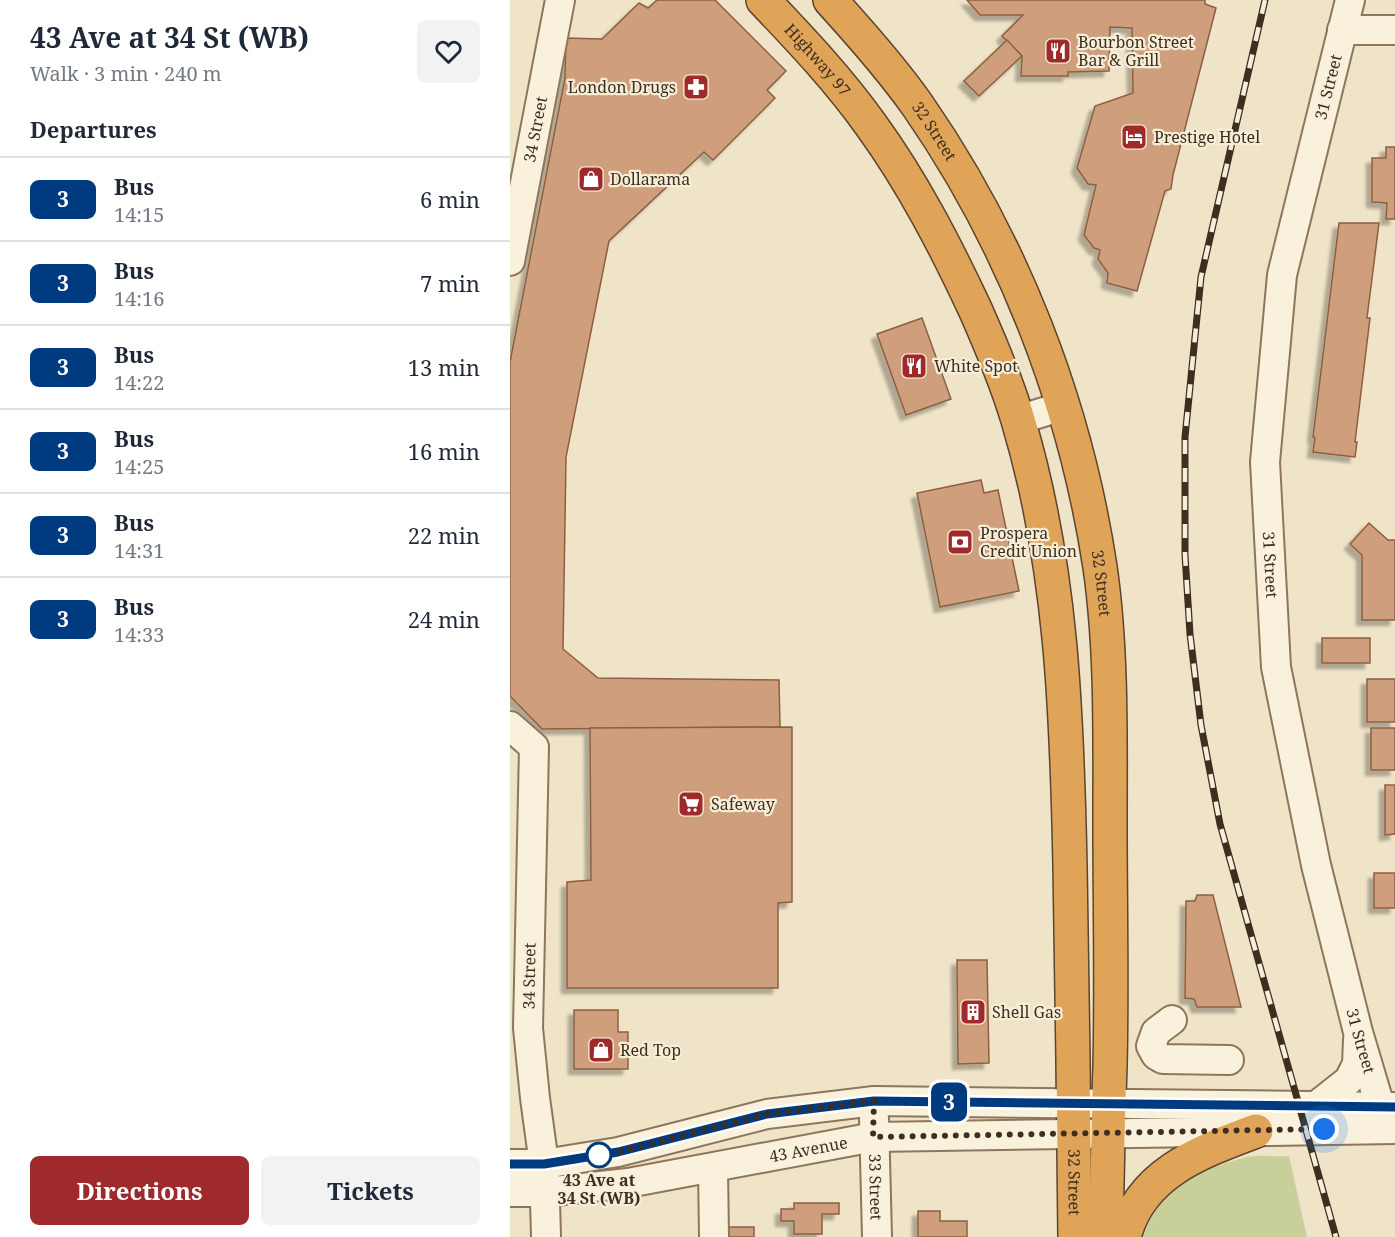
<!DOCTYPE html>
<meta charset="utf-8">
<style>
:root{--surface:#fff;--page:#f2f2f3;--text:#1f2937;--muted:#747a83;--line:#e0e1e3;--accent:#9e2a2b}
body{margin:0;font-family:"Noto Serif",serif;background:var(--page);color:var(--text);height:100vh;display:flex;flex-direction:column;font-size:22px;white-space:nowrap}
*{box-sizing:border-box;margin:0}
p{font-size:20px;color:var(--muted)}
.icon{flex:none;width:33px;height:33px;fill:none;stroke:currentColor;stroke-width:2;stroke-linecap:round;stroke-linejoin:round}
.map{position:relative;flex:1;overflow:hidden}
.panel{display:flex;flex-direction:column;background:var(--surface);width:510px}
.panel>*{flex:none}
.badge{padding:0 12px;border-radius:9px;font-size:21px;line-height:39px}
.you{position:absolute;width:30px;height:30px;margin:-15px;border:4px solid #fff;border-radius:50%;background:#1a73e8;box-shadow:0 0 0 9px #1a73e833}
.map>.badge{position:absolute;translate:-50% -50%;box-shadow:0 0 0 3px #fff}
h2{padding:0 30px;font-size:22px;line-height:54px}
.round{display:grid;place-items:center;flex:none;width:63px;height:63px;border-radius:9px;background:var(--page)}
.overview{display:flex;align-items:center;justify-content:space-between;height:102px;padding:0 30px}
h1{font-size:28px;font-weight:700;line-height:45px}
.action{display:flex;gap:12px;margin-top:auto;padding:12px 30px}
.action a{flex:1;height:69px;border-radius:9px;background:var(--accent);color:#fff;font-size:24px;font-weight:700;line-height:69px;text-align:center}
.action a+a{background:var(--page);color:var(--text)}
ul{padding:0;list-style:none}
li{display:flex;align-items:center;gap:18px;height:84px;padding:0 30px;border-top:2px solid var(--line)}
li div{flex:1}
li b{display:block;font-size:22px}
li em{font-style:normal}
li .badge{min-width:66px;font-weight:700;text-align:center}
main{display:flex;flex:1;min-height:0}
.map>svg:first-child{display:block}
.green{fill:#c9cf9b}
.building{fill:#cf9f7d;stroke:#8d5f41;stroke-width:1.5;filter:url(#shadow)}
.lines{fill:none;stroke-linecap:round;stroke-linejoin:round}
.minor-casing{stroke:#8d765c;stroke-width:32}
.highway-casing{stroke:#5b4430;stroke-width:36}
.minor{stroke:#faf1dc;stroke-width:28}
.highway{stroke:#e0a458;stroke-width:33}
.rail-casing{stroke:#3d2e20;stroke-width:7}
.rail{stroke:#f7eed8;stroke-width:4.5;stroke-dasharray:14;stroke-linecap:butt}
.line-casing{stroke:#fff;stroke-width:14}
.line{stroke:#003b80;stroke-width:9}
.walk{stroke:#3d2e20;stroke-width:6;stroke-dasharray:0 10.8}
.stop-dot{fill:#fff;stroke:#003b80;stroke-width:3}
.labels{text-anchor:middle;stroke-width:4.5;stroke-linejoin:round;paint-order:stroke}
.poi-label{font-size:16px;fill:#3d2e20;stroke:#f7eed8;text-anchor:start}
.street-label{font-size:16px;fill:#3d2e20;stroke:#f7eed8}
.stop-label{font-size:16px;font-weight:bold;fill:#3d2e20;stroke:#f7eed8}
</style>
<main>
<section class="panel">
<div class="overview"><div><h1>43 Ave at 34 St (WB)</h1><p>Walk · 3 min · 240 m</p></div><a class="round"><svg class="icon" aria-label="heart" viewBox="0 0 24 24"><path d="M12 20l-8-8c-3-5 5-10 8-4 3-6 11-1 8 4z"/></svg></a></div>
<h2>Departures</h2>
<ul>
<li><span class="badge" style="background:#003b80;color:#fff">3</span><div><b>Bus</b><p>14:15</p></div><em>6 min</em></li>
<li><span class="badge" style="background:#003b80;color:#fff">3</span><div><b>Bus</b><p>14:16</p></div><em>7 min</em></li>
<li><span class="badge" style="background:#003b80;color:#fff">3</span><div><b>Bus</b><p>14:22</p></div><em>13 min</em></li>
<li><span class="badge" style="background:#003b80;color:#fff">3</span><div><b>Bus</b><p>14:25</p></div><em>16 min</em></li>
<li><span class="badge" style="background:#003b80;color:#fff">3</span><div><b>Bus</b><p>14:31</p></div><em>22 min</em></li>
<li><span class="badge" style="background:#003b80;color:#fff">3</span><div><b>Bus</b><p>14:33</p></div><em>24 min</em></li>
</ul>
<div class="action"><a>Directions</a><a>Tickets</a></div>
</section>
<div class="map">
<svg width="885" height="1237" viewBox="0 0 885 1237">
<defs>
<filter id="shadow"><feDropShadow dx="-5.5" dy="5.5" stdDeviation="1.5" flood-color="#0004"/></filter>
</defs>
<rect width="100%" height="100%" fill="#f0e4c8"/>
<path class="green" d="M779,1156L797,1237H633C649,1191 687,1169 733,1158C747,1154 764,1157 779,1156Z"/>
<g class="building">
<polygon points="147,0 205,0 276,71 257,90 265,98 203,160 194,152 99,241 56,457 53,649 88,678 269,680 270,727 32,729 0,696 0,362 55,78 56,38 92,39 129,3 138,8"/>
<polygon points="457,0 695,0 695,4 706,8 663,175 661,189 655,191 627,291 597,283 598,273 588,259 590,250 584,248 574,235 586,185 578,184 567,168 585,106 623,93 622,28 600,27 599,71 558,72 558,76 511,76 512,56 492,36 513,15 470,15"/>
<polygon points="497,40 512,56 469,96 454,81"/>
<polygon points="876,147 885,147 885,219 876,219 877,203 862,202 862,158 876,158"/>
<polygon points="829,223 869,223 857,318 860,318 845,442 847,442 845,457 803,452 805,438 803,437"/>
<polygon points="412,318 441,399 396,415 367,334"/>
<polygon points="471,480 474,493 488,490 509,591 430,607 407,493"/>
<polygon points="859,523 878,540 885,540 885,620 852,620 852,555 840,544"/>
<rect x="812" y="638" width="48" height="25"/>
<rect x="857" y="679" width="28" height="43"/>
<polygon points="282,727 282,902 268,903 268,988 57,988 57,882 81,880 80,728"/>
<rect x="861" y="728" width="24" height="42"/>
<polygon points="875,785 885,785 885,834 875,835"/>
<rect x="864" y="873" width="21" height="35"/>
<polygon points="687,895 703,895 731,1007 687,1007 684,999 675,998 676,901 685,901"/>
<polygon points="447,960 477,960 479,1063 448,1064"/>
<polygon points="64,1010 108,1010 108,1032 118,1032 118,1069 64,1069"/>
<polygon points="284,1203 329,1203 329,1214 312,1214 312,1234 284,1234 284,1221 271,1221 271,1209 284,1209"/>
<polygon points="408,1211 430,1211 430,1221 457,1221 457,1237 408,1237"/>
<rect x="218" y="1227" width="26" height="10"/>
</g>
<g class="lines">
<g class="minor-casing">
<g id="minor">
<path id="s1" d="M840,0L772,275L755,462L766,667L806,865L848,1032L870,1106L872,1129"/>
<polyline points="832,30 885,30"/>
<path id="s2" d="M0,261L50,0"/>
<polyline points="508,420 553,406"/>
<polyline points="0,726 24,747 18,1028 25,1098 34,1164 36,1237"/>
<polyline points="662,1020 646,1032 641,1046 646,1055 653,1059 719,1060"/>
<polyline points="806,1106 839,1080 847,1064 848,1040"/>
<path id="s3" d="M364,1118L367,1237"/>
<polyline points="0,1164 34,1164 108,1152 257,1114 364,1101 885,1107"/>
<polyline points="203,1168 204,1237"/>
<path id="s4" d="M0,1192H36L118,1183L364,1137L885,1129"/>
</g>
</g>
<g class="highway-casing">
<g id="highway">
<path id="s5" d="M253,0C291,40 329,80 361,125C403,183 435,245 465,309C481,345 497,383 508,420C552,566 557,716 560,866C562,990 564,1113 565,1237"/>
<path id="s6" d="M320,0C351,34 382,69 408,106C503,243 565,403 590,567C602,650 600,739 600,823C600,904 602,985 600,1066C598,1123 597,1180 596,1237"/>
<path d="M614,1237C630,1173 690,1152 746,1131"/>
</g>
</g>
<use href="#minor" class="minor"/>
<use href="#highway" class="highway"/>
<g class="rail-casing">
<polyline id="rail" points="755,0 691,277 675,437 675,555 680,634 691,725 710,824 826,1237"/>
</g>
<use href="#rail" class="rail"/>
</g>
<g class="lines">
<g class="line-casing">
<polyline id="line" points="0,1164 34,1164 108,1152 257,1114 364,1101 885,1107"/>
</g>
<use href="#line" class="line"/>
<polyline class="walk" points="89,1155 108,1152 257,1114 364,1101 363,1137 814,1129"/>
</g>
<defs>
<g id="restaurant-square" transform="scale(1.35)"><rect x="-9" y="-9" width="18" height="18" rx="4" fill="#9e2a2b" stroke="#f7eed8"/><path d="M-5-6h1v4h1v-4h1v4h1v-4h1v5L-1.5 .5V6h-2V.5L-5-1ZM5-6V6H3V1.5H1.5Q1.5-4 5-6Z" fill="#fff"/></g>
<g id="pharmacy-square" transform="scale(1.35)"><rect x="-9" y="-9" width="18" height="18" rx="4" fill="#9e2a2b" stroke="#f7eed8"/><path d="M-2-6h4v4h4v4h-4v4h-4v-4h-4v-4h4Z" fill="#fff"/></g>
<g id="hotel-square" transform="scale(1.35)"><rect x="-9" y="-9" width="18" height="18" rx="4" fill="#9e2a2b" stroke="#f7eed8"/><path d="M-6-4.5h1.5V1H6V5H4.5V3h-9V5H-6ZM-4 0a1.8 1.8 0 1 1 3.6 0ZM.5 0V-2.5h3Q6-2.5 6 0Z" fill="#fff"/></g>
<g id="shop-square" transform="scale(1.35)"><rect x="-9" y="-9" width="18" height="18" rx="4" fill="#9e2a2b" stroke="#f7eed8"/><path d="M-5-2.5h2.3a2.7 3.5 0 0 1 5.4 0H5L5.5 6h-11ZM-1.5-2.5h3a1.5 2.3 0 0 0-3 0Z" fill="#fff"/></g>
<g id="bank-square" transform="scale(1.35)"><rect x="-9" y="-9" width="18" height="18" rx="4" fill="#9e2a2b" stroke="#f7eed8"/><path d="M-6-4H6V4H-6ZM0-2.3a2.3 2.3 0 1 0 0 4.6a2.3 2.3 0 1 0 0-4.6Z" fill="#fff"/></g>
<g id="supermarket-square" transform="scale(1.35)"><rect x="-9" y="-9" width="18" height="18" rx="4" fill="#9e2a2b" stroke="#f7eed8"/><path d="M-6-5.5h2.5l.6 2H6L4.5 2H-2.5L-4.4-4H-6ZM-1.5 3.2a1.3 1.3 0 1 0 .1 0ZM3 3.2a1.3 1.3 0 1 0 .1 0Z" fill="#fff"/></g>
<g id="building-square" transform="scale(1.35)"><rect x="-9" y="-9" width="18" height="18" rx="4" fill="#9e2a2b" stroke="#f7eed8"/><path d="M-4-6H4V6H1V3H-1V6H-4ZM-2.5-4.3h1.7v1.8h-1.7ZM.8-4.3h1.7v1.8H.8ZM-2.5-1h1.7V.8h-1.7ZM.8-1h1.7V.8H.8Z" fill="#fff"/></g>
</defs>
<g fill-rule="evenodd">
<use href="#restaurant-square" x="548" y="51"/>
<use href="#pharmacy-square" x="186" y="87"/>
<use href="#hotel-square" x="624" y="137"/>
<use href="#shop-square" x="81" y="179"/>
<use href="#restaurant-square" x="404" y="366"/>
<use href="#bank-square" x="450" y="542"/>
<use href="#supermarket-square" x="181" y="804"/>
<use href="#building-square" x="463" y="1012"/>
<use href="#shop-square" x="91" y="1050"/>
</g>
<circle class="stop-dot" cx="89" cy="1155" r="12"/>
<g class="labels">
<g class="poi-label">
<text x="568" y="48">Bourbon Street<tspan x="568" dy="18">Bar &amp; Grill</tspan></text>
<text x="166" y="93" text-anchor="end">London Drugs</text>
<text x="644" y="143">Prestige Hotel</text>
<text x="100" y="185">Dollarama</text>
<text x="424" y="372">White Spot</text>
<text x="470" y="539">Prospera<tspan x="470" dy="18">Credit Union</tspan></text>
<text x="201" y="810">Safeway</text>
<text x="482" y="1018">Shell Gas</text>
<text x="110" y="1056">Red Top</text>
</g>
<g class="street-label">
<text dy="6" stroke="none"><textPath href="#s5" startOffset="81">Highway 97</textPath></text>
<text transform="translate(818 87) rotate(-76)" y="6">31 Street</text>
<text dy="6" stroke="none"><textPath href="#s2" startOffset="134">34 Street</textPath></text>
<text dy="6" stroke="none"><textPath href="#s6" startOffset="168">32 Street</textPath></text>
<text dy="6" stroke="none"><textPath href="#s1" startOffset="574">31 Street</textPath></text>
<text dy="6" stroke="none"><textPath href="#s6" startOffset="654">32 Street</textPath></text>
<text transform="translate(19 976) rotate(-89)" y="6">34 Street</text>
<text dy="6" stroke="none"><textPath href="#s1" startOffset="1060">31 Street</textPath></text>
<text dy="6" stroke="none"><textPath href="#s4" startOffset="302">43 Avenue</textPath></text>
<text dy="6" stroke="none"><textPath href="#s5" startOffset="1263">32 Street</textPath></text>
<text dy="6" stroke="none"><textPath href="#s3" startOffset="69">33 Street</textPath></text>
</g>
<g class="stop-label">
<text x="89" y="1186">43 Ave at<tspan x="89" dy="18">34 St (WB)</tspan></text>
</g>
</g>
</svg>
<div class="you" style="left:814px;top:1129px"></div>
<b class="badge" style="left:439px;top:1102px;background:#003b80;color:#fff">3</b>
</div>
</main>
